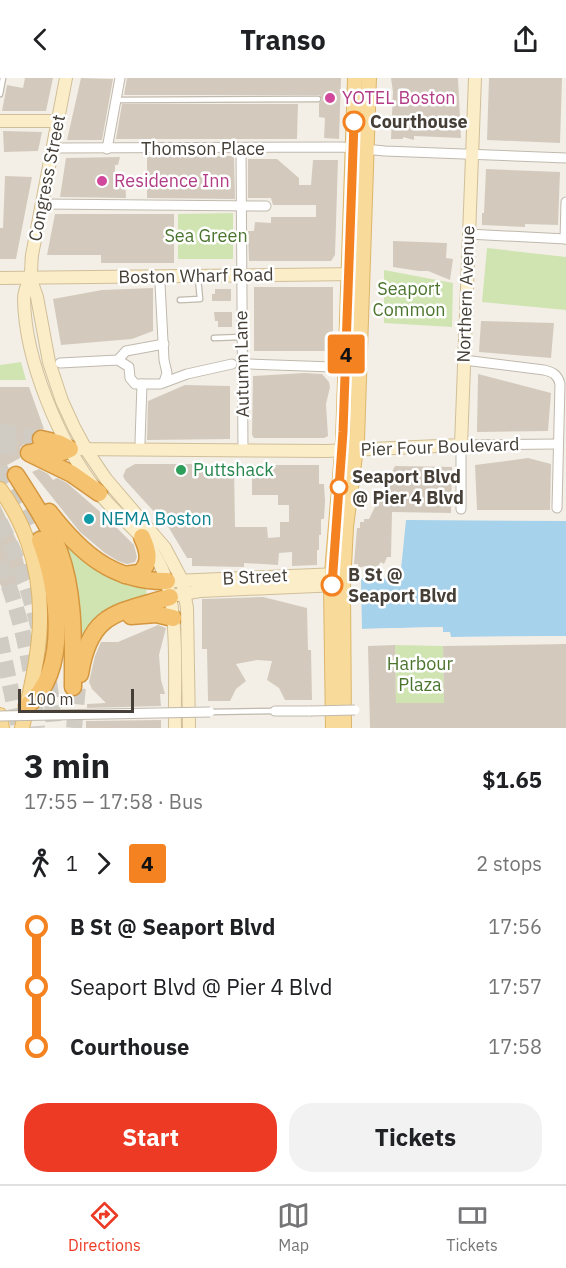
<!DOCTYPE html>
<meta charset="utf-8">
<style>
:root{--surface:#fff;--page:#f2f2f2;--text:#202124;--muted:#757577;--line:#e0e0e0;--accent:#ed3a24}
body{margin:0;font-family:"IBM Plex Sans",sans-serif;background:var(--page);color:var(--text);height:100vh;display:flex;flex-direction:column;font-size:22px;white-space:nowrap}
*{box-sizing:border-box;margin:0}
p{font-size:20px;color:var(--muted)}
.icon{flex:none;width:33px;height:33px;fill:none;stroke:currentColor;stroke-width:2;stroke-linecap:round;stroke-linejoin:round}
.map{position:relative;height:650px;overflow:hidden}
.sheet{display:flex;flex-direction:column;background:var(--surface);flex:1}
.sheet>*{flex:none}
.badge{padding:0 12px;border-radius:4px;font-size:21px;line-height:39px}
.scale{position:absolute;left:18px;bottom:15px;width:116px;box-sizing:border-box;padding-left:6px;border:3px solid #453f37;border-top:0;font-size:16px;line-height:21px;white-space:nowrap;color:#453f37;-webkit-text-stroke:4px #fff;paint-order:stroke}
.map>.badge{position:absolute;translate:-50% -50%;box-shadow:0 0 0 3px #fff}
.legs{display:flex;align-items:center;gap:9px;height:66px;padding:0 24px;font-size:20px}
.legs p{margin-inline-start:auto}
.head{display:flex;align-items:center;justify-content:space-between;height:102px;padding:0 24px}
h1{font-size:33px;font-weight:700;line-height:45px}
.cta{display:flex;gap:12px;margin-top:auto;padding:12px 24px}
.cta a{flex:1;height:69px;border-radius:24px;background:var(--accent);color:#fff;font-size:24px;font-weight:700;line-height:69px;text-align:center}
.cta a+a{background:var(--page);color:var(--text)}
ul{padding:0 24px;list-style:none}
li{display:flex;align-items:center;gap:21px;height:60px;font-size:22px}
li i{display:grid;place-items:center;width:9px;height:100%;margin:0 8px;background:currentColor}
li i::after{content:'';width:15px;height:15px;margin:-8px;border:4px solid;border-radius:50%;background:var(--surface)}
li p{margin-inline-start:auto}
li:first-child i{background:linear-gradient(#0000 50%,currentColor 0)}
li:last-child i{background:linear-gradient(currentColor 50%,#0000 0)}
header{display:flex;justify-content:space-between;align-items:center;height:78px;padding:0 24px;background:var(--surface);font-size:27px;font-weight:700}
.tabs{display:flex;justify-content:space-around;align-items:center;height:84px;border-top:2px solid var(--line);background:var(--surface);font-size:16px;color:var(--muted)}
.tabs a{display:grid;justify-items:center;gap:3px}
.tabs .current{color:var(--accent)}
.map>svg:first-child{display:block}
.green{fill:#d0e4b2}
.water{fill:#a7d2ec}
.pier{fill:#f3efe7}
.building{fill:#d3cabd}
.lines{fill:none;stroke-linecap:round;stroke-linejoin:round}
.highway-tunnel{stroke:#d0ccc4;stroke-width:16;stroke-dasharray:16 8;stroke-linecap:butt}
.lane-casing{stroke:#c0b9ad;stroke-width:7}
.street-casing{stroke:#c0b9ad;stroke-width:11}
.secondary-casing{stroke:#d0bf99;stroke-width:14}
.primary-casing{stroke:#dcb66b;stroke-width:16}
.highway-casing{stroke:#d49740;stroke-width:19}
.lane{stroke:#fff;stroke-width:4.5}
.street{stroke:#fff;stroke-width:9}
.secondary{stroke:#fbedc8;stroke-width:12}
.primary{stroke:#f8da9b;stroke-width:14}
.highway{stroke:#f5c370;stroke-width:16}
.street-bridge-casing{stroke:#c0b9ad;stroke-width:11;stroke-linecap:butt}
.street-bridge{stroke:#fff;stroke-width:9}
.line-1-casing{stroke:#fff;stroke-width:14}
.line-1{stroke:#f58220;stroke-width:9}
.hotel-dot{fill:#d1479c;stroke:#fff;stroke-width:2}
.stop-1-dot{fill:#fff;stroke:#f58220;stroke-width:3}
.leisure-dot{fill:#2e9e5b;stroke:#fff;stroke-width:2}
.culture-dot{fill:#0f9aa8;stroke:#fff;stroke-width:2}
.labels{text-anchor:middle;stroke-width:5;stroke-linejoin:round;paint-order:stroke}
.hotel-label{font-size:18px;fill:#b23c85;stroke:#fff;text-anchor:start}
.stop-label{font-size:18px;font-weight:bold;fill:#453f37;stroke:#fff;text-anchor:start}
.street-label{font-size:18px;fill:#453f37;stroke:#fff}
.park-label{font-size:18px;fill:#4b742d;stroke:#fff}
.leisure-label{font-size:18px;fill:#27864d;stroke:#fff;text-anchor:start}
.culture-label{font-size:18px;fill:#0d838f;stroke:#fff;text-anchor:start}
</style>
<header><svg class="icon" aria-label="back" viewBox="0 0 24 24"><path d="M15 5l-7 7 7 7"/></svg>Transo<svg class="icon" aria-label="share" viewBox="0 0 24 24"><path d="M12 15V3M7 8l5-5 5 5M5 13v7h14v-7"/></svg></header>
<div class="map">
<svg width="566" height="650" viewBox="0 0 566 650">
<rect width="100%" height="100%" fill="#f3efe7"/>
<g class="green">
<polygon points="233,135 233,181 178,181 178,136"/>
<polygon points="487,170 566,179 566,232 482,224"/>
<polygon points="384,192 453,205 452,249 384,245"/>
<polygon points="21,284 26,302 0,302 0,287"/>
<polygon points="63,462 146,509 147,519 81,568"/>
<polygon points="395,567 443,568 444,625 396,625"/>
</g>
<polygon class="water" points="406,442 566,443 566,558 450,559 450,554 443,554 442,549 362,551 361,500 400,501"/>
<polygon class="pier" points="443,549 443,554 450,554 451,559 566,558 566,561 450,562 447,557 441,556 440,552 362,554 359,551"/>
<g class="building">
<polygon points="25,0 53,0 46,33 2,33 7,7 23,10"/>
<polygon points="81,0 113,1 102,62 67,62"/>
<polygon points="127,0 341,0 339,61 324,60 325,40 319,39 319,25 322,22 320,17 124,17"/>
<polygon points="391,0 458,0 461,60 414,58 414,62 403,59 403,61 391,61 393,14"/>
<polygon points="489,0 562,0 560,65 487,62"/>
<polygon points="122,26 298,26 297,61 116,61"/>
<polygon points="3,53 42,54 38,73 4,74"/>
<polygon points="234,78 235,121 147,120 147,79"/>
<polygon points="120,79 118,87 115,87 115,100 125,100 126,120 60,119 66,80"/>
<polygon points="248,81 277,81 299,100 299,107 311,107 313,82 338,82 335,177 331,183 249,183 248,153 254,153 255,144 271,145 271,139 316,139 316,127 273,127 271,120 248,120"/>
<polygon points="486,91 560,94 558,147 525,146 525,149 482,147 482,135 484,135"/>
<polygon points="5,98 32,99 16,181 0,181 0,150 3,150"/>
<polygon points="55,136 174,136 174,185 101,185 101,177 47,177"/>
<polygon points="393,163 447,165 446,180 453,181 450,202 428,193 419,193 393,189"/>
<rect x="254" y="209" width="79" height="64"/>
<polygon points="153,210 153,253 132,261 61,267 53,221 102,212"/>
<polygon points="215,211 231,211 231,223 212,223 212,216 215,216"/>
<polygon points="214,234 232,234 232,249 218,249 218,243 215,243"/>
<polygon points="481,243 554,245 551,280 479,274"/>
<polygon points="304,295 322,296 329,304 330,309 326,326 328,358 324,360 254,360 252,357 253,298"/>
<polygon points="478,296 551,315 548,353 477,354"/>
<polygon points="185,307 230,308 230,361 147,362 148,323"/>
<polygon points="0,309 29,309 44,351 34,353 31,358 31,364 24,366 20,370 20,380 0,391"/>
<polygon points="528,380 551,386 550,432 477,432 475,387"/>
<polygon points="135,386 234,386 235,449 267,449 268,460 280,459 280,444 289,444 289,427 278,427 278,417 252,417 252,387 319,387 319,406 324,406 325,423 324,441 321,441 321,457 319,457 319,472 317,472 317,487 292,488 292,474 279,475 278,487 244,485 244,489 192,488 192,480 187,480 169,450 125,402 123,398 126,391"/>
<polygon points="395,388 452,389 451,435 392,434 391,479 387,479 384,486 381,484 376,490 374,488 367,491 366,488 358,490 358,486 354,486 357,450 360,450 360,444 364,444 364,441 369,441"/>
<polygon points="39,391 48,396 53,402 57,400 67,405 105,438 134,467 137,479 135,484 127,486 118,483 105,475 80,454 32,394"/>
<polygon points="0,427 20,470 28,502 15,508 17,511 6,516 0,506"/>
<polygon points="263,519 307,530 308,572 311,572 312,622 285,622 279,610 267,602 272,583 257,582 236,586 246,603 236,611 230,623 208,623 207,571 202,571 202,521"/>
<polygon points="158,547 166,550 159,577 161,602 165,616 160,616 161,628 87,630 87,626 106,625 92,611 89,604 95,578 101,564 118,564"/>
<polygon points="566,566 566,650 370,650 368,568 395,567 396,625 444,625 443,568"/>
<polygon points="161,642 161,650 86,650 86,643"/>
</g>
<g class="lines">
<g class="highway-tunnel">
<polyline points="0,353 41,361"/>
<polyline points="0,367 32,372"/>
<polyline points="0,391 22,425 40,462"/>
<path d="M0,444C32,509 49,578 54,650"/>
<path d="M0,485C22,538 33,593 37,650"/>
<polyline points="0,560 19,650"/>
<polyline points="74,650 78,609"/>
</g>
<g class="lane-casing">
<g id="lane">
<polyline points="0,16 3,0"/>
<polyline points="116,22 318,21"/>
<polyline points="180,222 200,221 198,200"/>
<polyline points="214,260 241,259"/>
<polyline points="210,634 275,633"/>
</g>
</g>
<g class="street-casing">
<g id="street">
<polyline points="53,70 342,69 385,73 566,80"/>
<polyline points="107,71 120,0"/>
<polyline points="241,71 243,373"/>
<polyline points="42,126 266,128"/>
<polyline points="468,156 566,161"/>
<polyline points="565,161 566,124"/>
<polyline points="160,206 164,282 167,295 164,304"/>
<polyline points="118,282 126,273 164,266"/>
<path d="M464,282L544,292C553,294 558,297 560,306L557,430"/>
<polyline points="60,285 118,282 129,289 130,300 135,306 160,306 187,296 232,286"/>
<polyline points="249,286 333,289"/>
<polyline points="140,364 142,306"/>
<polyline points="461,431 461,367 558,366"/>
<polyline points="275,633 310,633"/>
</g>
</g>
<g class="secondary-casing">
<g id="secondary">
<path d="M66,0L32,177C31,184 32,192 30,199C28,207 24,212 24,221C25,283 60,367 99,415C120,441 149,459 162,491C180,532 174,604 175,650"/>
<polyline points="0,43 58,43"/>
<polyline points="30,199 37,219 49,284 62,323 74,349 87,373 106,401 165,470 182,502 187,530 189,650"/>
<polyline points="0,200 358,196"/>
<polyline points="70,371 326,373 461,367 475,0"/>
<polyline points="174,503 339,496"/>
<polyline points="177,517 200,513 339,507"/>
</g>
</g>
<g class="primary-casing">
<g id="primary">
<path d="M0,411C12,427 21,445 28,464C51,530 37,584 22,650"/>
<polyline points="0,637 2,650"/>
<polyline points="333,650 331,507 343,363 355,0"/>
<polyline points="344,650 343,507 346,449 357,362 369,0"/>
</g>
</g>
<g class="highway-casing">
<g id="highway">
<polyline points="36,373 57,376 70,371 58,365 41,361"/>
<polyline points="29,375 72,396 99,415"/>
<path d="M16,397C32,422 48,446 59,473C75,516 73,564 73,609"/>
<path d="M49,434C80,474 112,504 167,503"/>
<path d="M125,497L139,495C152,486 148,472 142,459"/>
<polyline points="131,538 156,536 173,540"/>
<path d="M80,596C90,533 118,535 170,519"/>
<path d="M27,628C71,592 58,508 40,462"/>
</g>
</g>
<use href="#lane" class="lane"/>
<use href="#street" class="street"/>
<use href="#secondary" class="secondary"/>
<use href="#primary" class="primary"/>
<use href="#highway" class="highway"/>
<g class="street-bridge-casing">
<g id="street-bridge">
<polyline points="310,633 355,632"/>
<polyline points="0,638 210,634"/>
</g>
</g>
<use href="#street-bridge" class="street-bridge"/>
</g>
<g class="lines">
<g class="line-1-casing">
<polyline id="line-1" points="332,507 343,354 354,44"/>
</g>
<use href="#line-1" class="line-1"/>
</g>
<g class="hotel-dot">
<circle cx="330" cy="20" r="6"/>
<circle cx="102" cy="103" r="6"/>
</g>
<g class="stop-1-dot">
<circle cx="354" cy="44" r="10"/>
<circle cx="339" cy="409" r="8"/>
<circle cx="332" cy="507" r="10"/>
</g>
<circle class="leisure-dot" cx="181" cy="392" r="6"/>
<circle class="culture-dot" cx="89" cy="441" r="6"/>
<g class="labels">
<g class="hotel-label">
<text x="342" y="26">YOTEL Boston</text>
<text x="114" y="109">Residence Inn</text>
</g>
<g class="stop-label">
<text x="370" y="50">Courthouse</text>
<text x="352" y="405">Seaport Blvd<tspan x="352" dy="21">@ Pier 4 Blvd</tspan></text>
<text x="348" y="503">B St @<tspan x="348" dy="21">Seaport Blvd</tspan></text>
</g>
<g class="street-label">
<text x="203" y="77">Thomson Place</text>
<text transform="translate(47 100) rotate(-79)" y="6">Congress Street</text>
<text transform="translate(196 198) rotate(-1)" y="6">Boston Wharf Road</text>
<text transform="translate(466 216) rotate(-88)" y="6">Northern Avenue</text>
<text transform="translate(242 286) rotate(-91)" y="6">Autumn Lane</text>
<text transform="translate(440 369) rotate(-2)" y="6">Pier Four Boulevard</text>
<text transform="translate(255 499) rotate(-3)" y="6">B Street</text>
</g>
<g class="park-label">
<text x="206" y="164">Sea Green</text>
<text x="409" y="217">Seaport<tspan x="409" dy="21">Common</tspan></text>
<text x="420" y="592">Harbour<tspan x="420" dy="21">Plaza</tspan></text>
</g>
<g class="leisure-label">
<text x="193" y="398">Puttshack</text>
</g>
<g class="culture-label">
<text x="101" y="447">NEMA Boston</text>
</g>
</g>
</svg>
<div class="scale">100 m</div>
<b class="badge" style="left:346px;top:276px;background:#f58220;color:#111">4</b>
</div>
<section class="sheet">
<div class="head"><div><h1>3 min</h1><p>17:55 – 17:58 · Bus</p></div><b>$1.65</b></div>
<div class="legs"><svg class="icon" aria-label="walk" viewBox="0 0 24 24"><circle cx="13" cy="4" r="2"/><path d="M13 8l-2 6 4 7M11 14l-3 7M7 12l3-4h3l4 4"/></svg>1<svg class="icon" aria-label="forward" viewBox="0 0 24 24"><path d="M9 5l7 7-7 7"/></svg><b class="badge" style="background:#f58220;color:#111">4</b><p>2 stops</p></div>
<ul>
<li><i style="color:#f58220"></i><b>B St @ Seaport Blvd</b><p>17:56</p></li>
<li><i style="color:#f58220"></i><span>Seaport Blvd @ Pier 4 Blvd</span><p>17:57</p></li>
<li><i style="color:#f58220"></i><b>Courthouse</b><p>17:58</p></li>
</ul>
<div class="cta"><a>Start</a><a>Tickets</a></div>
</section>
<nav class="tabs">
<a class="current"><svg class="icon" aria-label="directions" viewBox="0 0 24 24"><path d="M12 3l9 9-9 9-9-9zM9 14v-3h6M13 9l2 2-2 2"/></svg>Directions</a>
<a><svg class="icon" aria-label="map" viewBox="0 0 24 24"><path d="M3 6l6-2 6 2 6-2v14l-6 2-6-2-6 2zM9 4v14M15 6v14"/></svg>Map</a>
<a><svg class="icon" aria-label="tickets" viewBox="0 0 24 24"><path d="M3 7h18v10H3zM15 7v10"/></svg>Tickets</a>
</nav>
